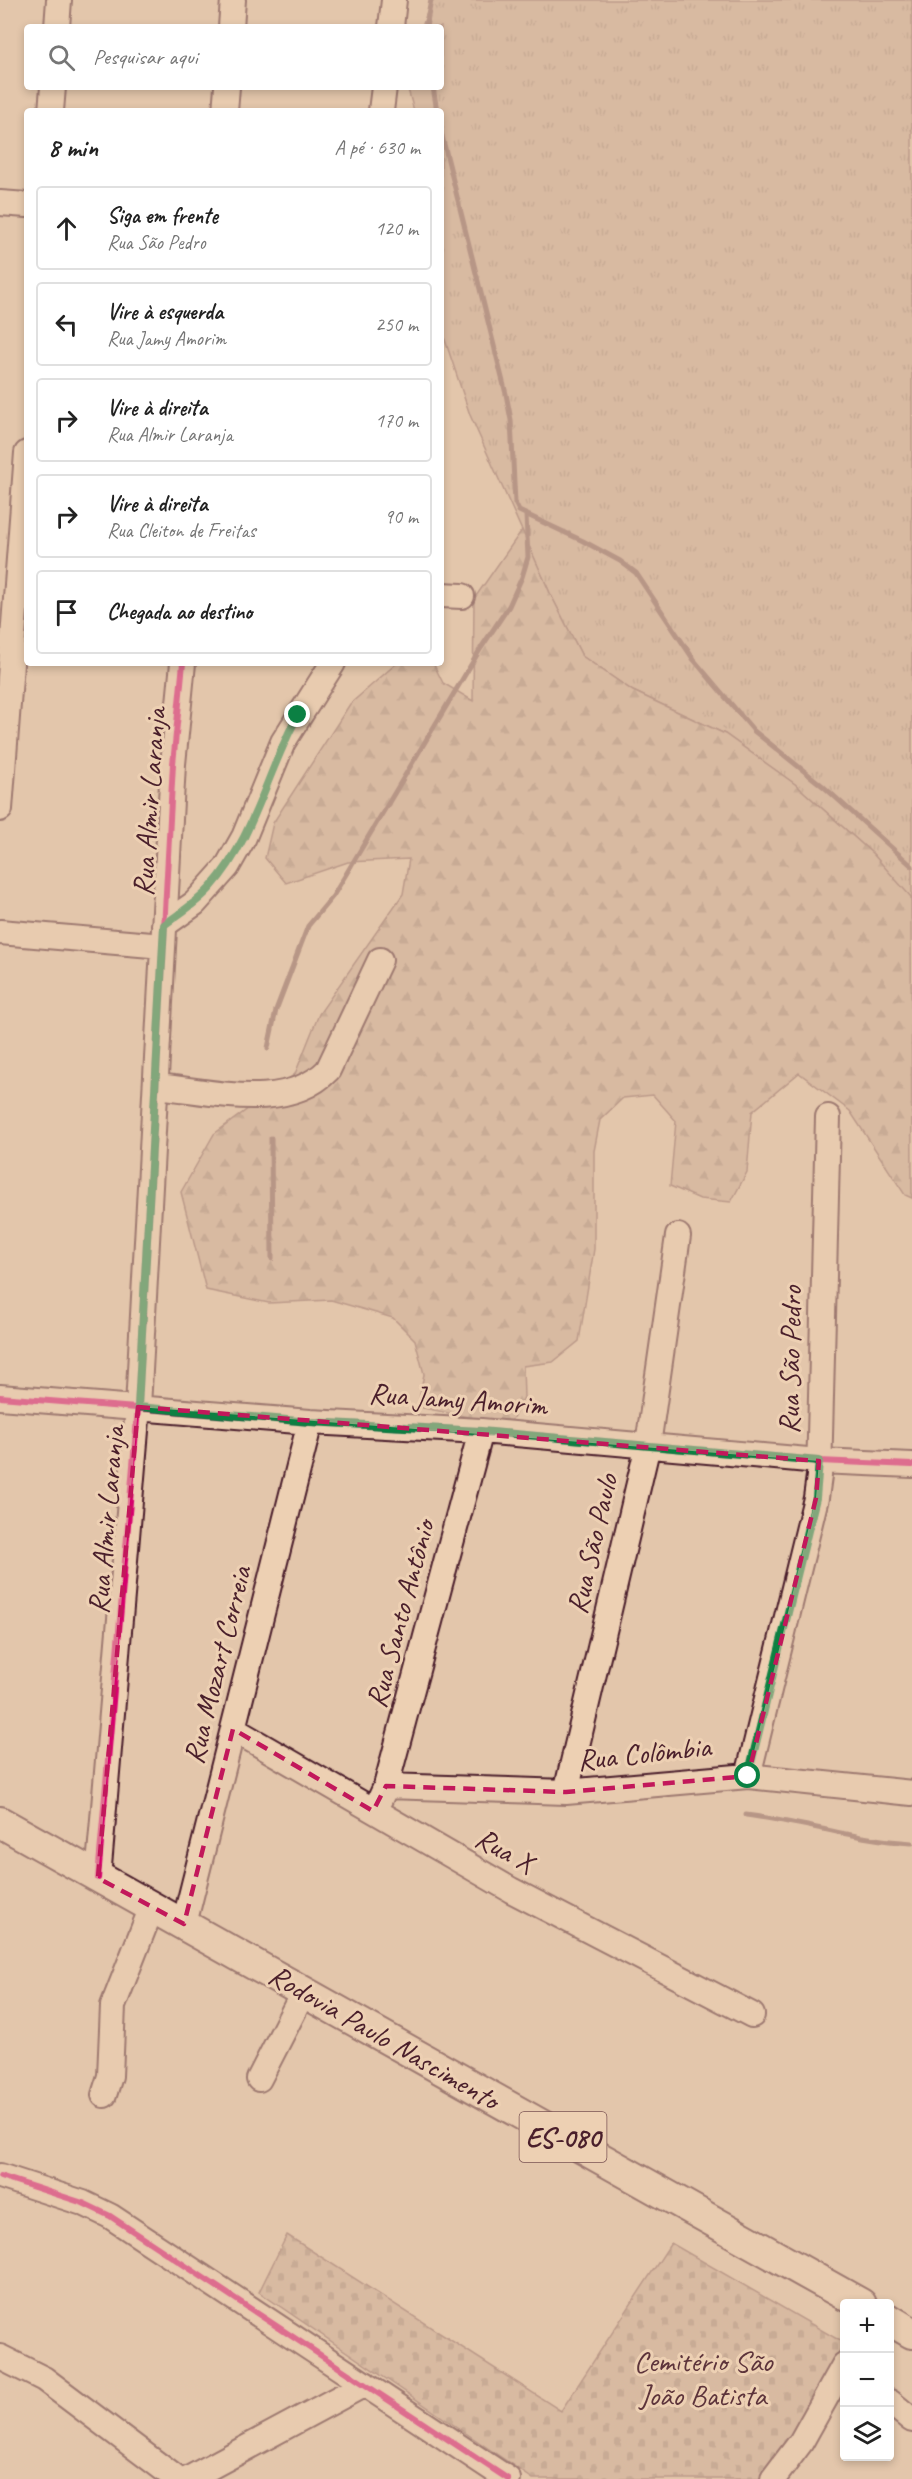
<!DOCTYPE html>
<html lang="pt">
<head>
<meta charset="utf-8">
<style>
	body { margin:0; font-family:Caveat,sans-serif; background:#f2f2f2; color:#222 }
	.controls { position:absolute; right:18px; bottom:18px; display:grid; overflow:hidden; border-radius:6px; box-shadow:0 3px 9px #0003 }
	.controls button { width:54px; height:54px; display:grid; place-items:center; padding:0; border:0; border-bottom:2px solid #e0e0e0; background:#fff; color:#222; font:30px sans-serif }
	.stop { position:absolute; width:18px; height:18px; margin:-14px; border:4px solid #0b8043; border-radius:50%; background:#fff }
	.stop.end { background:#0b8043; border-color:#fff; box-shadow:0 2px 6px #0008 }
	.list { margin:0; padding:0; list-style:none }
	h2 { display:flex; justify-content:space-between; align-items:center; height:78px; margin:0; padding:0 24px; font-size:26px }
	h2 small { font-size:20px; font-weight:400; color:#767676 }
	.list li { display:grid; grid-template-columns:39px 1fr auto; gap:18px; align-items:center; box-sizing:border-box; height:84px; margin:0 12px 12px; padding:0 12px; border:2px solid #e0e0e0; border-radius:6px }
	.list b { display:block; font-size:22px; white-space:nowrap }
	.list p { margin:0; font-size:20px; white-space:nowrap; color:#767676 }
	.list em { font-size:20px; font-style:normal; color:#767676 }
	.icon { flex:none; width:33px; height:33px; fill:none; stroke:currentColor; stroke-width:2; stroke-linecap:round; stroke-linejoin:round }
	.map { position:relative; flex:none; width:912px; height:2479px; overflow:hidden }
	.search { position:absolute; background:#fff; box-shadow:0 3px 9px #0003; left:24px; top:24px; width:420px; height:66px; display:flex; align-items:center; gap:15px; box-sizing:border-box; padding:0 21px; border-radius:6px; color:#767676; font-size:22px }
	.panel { position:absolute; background:#fff; box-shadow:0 3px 9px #0003; left:24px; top:108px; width:420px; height:558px; border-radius:6px }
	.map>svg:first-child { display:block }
	.grass { fill:url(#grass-tufts); stroke:#8a6460; stroke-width:1.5 }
	.forest { fill:url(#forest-firs); stroke:#8a6460; stroke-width:1.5 }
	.cemetery { fill:url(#cemetery-stones); stroke:#8a6460; stroke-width:1.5 }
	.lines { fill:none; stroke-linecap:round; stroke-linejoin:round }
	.stream { stroke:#825c5a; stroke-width:5 }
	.minor-casing { stroke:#4a1f2b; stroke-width:28 }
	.major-casing { stroke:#4a1f2b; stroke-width:34 }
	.minor { stroke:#edd0b3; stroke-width:24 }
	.major { stroke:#edd0b3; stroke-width:30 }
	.cycleway-casing { stroke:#edd0b3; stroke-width:10 }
	.cycleway { stroke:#d6006c; stroke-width:6 }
	.route { stroke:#0b8043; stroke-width:8 }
	.marked { fill:none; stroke:#c2185b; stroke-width:4.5; stroke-dasharray:12 8; stroke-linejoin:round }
	.labels { text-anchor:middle; stroke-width:6; stroke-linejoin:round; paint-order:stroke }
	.shield { fill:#edd0b3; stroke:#7b5454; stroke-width:1.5 }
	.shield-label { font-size:28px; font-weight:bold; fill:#4a1f2b }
	.street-label { font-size:30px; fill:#4a1f2b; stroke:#edd0b3 }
	.park-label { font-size:30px; fill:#5d343b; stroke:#edd0b3 }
</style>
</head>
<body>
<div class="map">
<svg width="912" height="2479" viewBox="0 0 912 2479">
	<defs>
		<pattern id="grass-tufts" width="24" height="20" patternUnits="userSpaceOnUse" patternTransform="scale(1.5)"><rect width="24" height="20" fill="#caaa95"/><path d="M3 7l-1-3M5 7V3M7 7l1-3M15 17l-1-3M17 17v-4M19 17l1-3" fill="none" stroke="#a68a7a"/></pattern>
		<pattern id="forest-firs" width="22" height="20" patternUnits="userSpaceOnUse" patternTransform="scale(1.5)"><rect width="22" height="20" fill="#caaa95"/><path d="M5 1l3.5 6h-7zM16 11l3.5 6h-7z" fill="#a68a7a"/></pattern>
		<pattern id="cemetery-stones" width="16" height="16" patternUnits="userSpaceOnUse" patternTransform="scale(1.5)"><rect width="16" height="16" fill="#caaa95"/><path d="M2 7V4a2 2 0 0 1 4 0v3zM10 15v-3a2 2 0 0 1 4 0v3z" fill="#a68a7a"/></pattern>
	</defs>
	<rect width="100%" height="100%" fill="#e3c6ab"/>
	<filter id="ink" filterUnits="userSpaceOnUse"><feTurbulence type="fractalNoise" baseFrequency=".0167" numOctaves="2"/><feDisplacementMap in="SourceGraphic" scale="12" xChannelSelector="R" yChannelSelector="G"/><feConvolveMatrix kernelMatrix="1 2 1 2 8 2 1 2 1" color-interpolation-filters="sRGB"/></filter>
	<g filter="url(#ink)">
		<path class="grass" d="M431,0h481v900l-39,-46 -78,-70 -70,-50 -92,-43 -51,-35 -32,-63 -80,-178 -29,-87v-217h-27l-6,-22 1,-2h32v-60h-19z"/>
		<path class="forest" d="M522,530l28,63 32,63 51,35 92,43 70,50 78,70 38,43 1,301 -7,-3 -55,-84 -51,-38 -47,39 -5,60 -16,30 -31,-3 -30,-13 6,-65 -23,-26 -30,3 -23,22 -6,31v98l-15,92 -26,21 -30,4 1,31 -15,28 -91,-18 6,-33 -9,-34 -22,-22 -62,-18 -62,3 -63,-13 -25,-98 33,-58 81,-60 24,-60 84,-120 6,-35 -61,3 -62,21 -21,-25 8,-35 77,-119 47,-41h36l10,20 30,18 1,-102z"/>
		<path class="cemetery" d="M287,2235l274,176 110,-168 173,100 -53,93 -30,43h-228l-274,-187z"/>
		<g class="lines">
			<path class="stream" d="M426,27l5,-27
				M433,87l4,24
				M441,132l65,262 5,26 4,83 4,8 64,30 37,20 16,12 58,87 60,71 70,56 88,79
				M268,1048l8,-38 32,-84 25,-30 148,-248 28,-42 13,-29 6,-20 -2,-42
				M271,1138l1,121
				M746,1815c56,7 110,25 166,28"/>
			<g class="minor-casing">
				<path id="minor" d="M57,27l2,-27
					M231,27l2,-27
					M391,27l3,-27
					M51,111l2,-24
					M225,111l2,-24
					M381,111l3,-24
					M0,203l27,2
					M441,595l21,1
					M0,809l27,-356
					M164,925l31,-22 32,-36 17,-30 39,-95 50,-79
					M0,932l163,14
					M156,1086c55,5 130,27 172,-16l52,-110
					M0,1397l310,25 171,9 338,30 93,4
					M233,1729l278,161 241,125
					M748,1776l68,-278 3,-22 9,-359
					M386,1786l180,6 182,-16 164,17
					M566,1792l82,-347 30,-209
					M380,1799l6,-13 95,-355
					M98,1878l40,-471 35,-643 10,-101
					M184,1924l126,-502
					M259,2079l45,-88
					M104,2095l6,-19 3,-70 39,-99
					M0,2176l83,27 27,13 398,263
					M0,2357l44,22 133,100
					M890,2402l22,18
					M188,2479l177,-95
					M773,2479l28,-37 43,-77"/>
			</g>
			<g class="major-casing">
				<path id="major" d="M0,1822l861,482
					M890,2320l22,13"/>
			</g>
			<use href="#minor" class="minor"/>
			<use href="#major" class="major"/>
			<g class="cycleway-casing">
				<path id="cycleway" d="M0,1397l310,25 171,9 338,30 93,4
					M98,1878l40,-471 35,-643 10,-101
					M0,2176l83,27 27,13 398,263"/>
			</g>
			<use href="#cycleway" class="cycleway"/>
		</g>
	</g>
	<g class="lines" filter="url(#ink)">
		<path class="route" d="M298,715c-31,56 -44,124 -87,172 -14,16 -31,26 -47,38l-26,482 172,15 171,9 338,30 -3,37 -68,278"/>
	</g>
	<path d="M0 0H912V2479H0ZM138,1407l681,54 -3,37 -68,278 -182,16 -180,-6 -13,25 -140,-82 -49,195 -86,-46z" fill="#e3c6ab" fill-opacity=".55" fill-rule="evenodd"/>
	<path class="marked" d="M138,1407l681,54 -3,37 -68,278 -182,16 -180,-6 -13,25 -140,-82 -49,195 -86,-46z"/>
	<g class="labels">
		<rect class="shield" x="519.5" y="2112" width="87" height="50" rx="4.5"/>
		<g class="shield-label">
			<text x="563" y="2147">ES-080</text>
		</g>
		<g class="street-label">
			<text transform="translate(149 802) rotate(-86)" y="10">Rua Almir Laranja</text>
			<text transform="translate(790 1360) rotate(-89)" y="10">Rua São Pedro</text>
			<text transform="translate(458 1399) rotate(4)" y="10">Rua Jamy Amorim</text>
			<text transform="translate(106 1520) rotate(-85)" y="10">Rua Almir Laranja</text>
			<text transform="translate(592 1544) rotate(-77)" y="10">Rua São Paulo</text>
			<text transform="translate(400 1614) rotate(-75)" y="10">Rua Santo Antônio</text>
			<text transform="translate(217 1665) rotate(-76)" y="10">Rua Mozart Correia</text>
			<text transform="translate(644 1753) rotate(-6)" y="10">Rua Colômbia</text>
			<text transform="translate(505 1850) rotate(29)" y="10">Rua X</text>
			<text transform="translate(384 2037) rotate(30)" y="10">Rodovia Paulo Nascimento</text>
		</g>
		<g class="park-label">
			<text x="703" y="2371">Cemitério São<tspan x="703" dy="34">João Batista</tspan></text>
		</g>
	</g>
</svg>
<div class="controls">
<button>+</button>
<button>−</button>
<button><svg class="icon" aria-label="layers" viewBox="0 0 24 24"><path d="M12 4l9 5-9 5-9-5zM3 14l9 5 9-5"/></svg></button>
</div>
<div class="stop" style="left:748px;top:1776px"></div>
<div class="stop end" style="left:298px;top:715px"></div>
<div class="search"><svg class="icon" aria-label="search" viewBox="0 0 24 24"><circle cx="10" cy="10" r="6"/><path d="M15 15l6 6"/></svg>Pesquisar aqui</div>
<section class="panel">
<h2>8 min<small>A pé · 630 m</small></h2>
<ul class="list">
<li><svg class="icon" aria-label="ahead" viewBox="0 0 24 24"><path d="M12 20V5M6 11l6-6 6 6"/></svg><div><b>Siga em frente</b><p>Rua São Pedro</p></div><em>120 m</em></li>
<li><svg class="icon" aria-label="left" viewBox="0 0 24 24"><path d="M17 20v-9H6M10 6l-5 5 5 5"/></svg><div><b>Vire à esquerda</b><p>Rua Jamy Amorim</p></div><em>250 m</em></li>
<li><svg class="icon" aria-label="right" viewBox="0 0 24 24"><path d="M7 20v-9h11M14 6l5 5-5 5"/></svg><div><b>Vire à direita</b><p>Rua Almir Laranja</p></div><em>170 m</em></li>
<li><svg class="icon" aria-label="right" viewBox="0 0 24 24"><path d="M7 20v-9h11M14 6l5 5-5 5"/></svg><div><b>Vire à direita</b><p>Rua Cleiton de Freitas</p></div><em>90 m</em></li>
<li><svg class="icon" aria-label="arrive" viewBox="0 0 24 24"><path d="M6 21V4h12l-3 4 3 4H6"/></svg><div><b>Chegada ao destino</b></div></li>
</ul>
</section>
</div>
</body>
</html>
